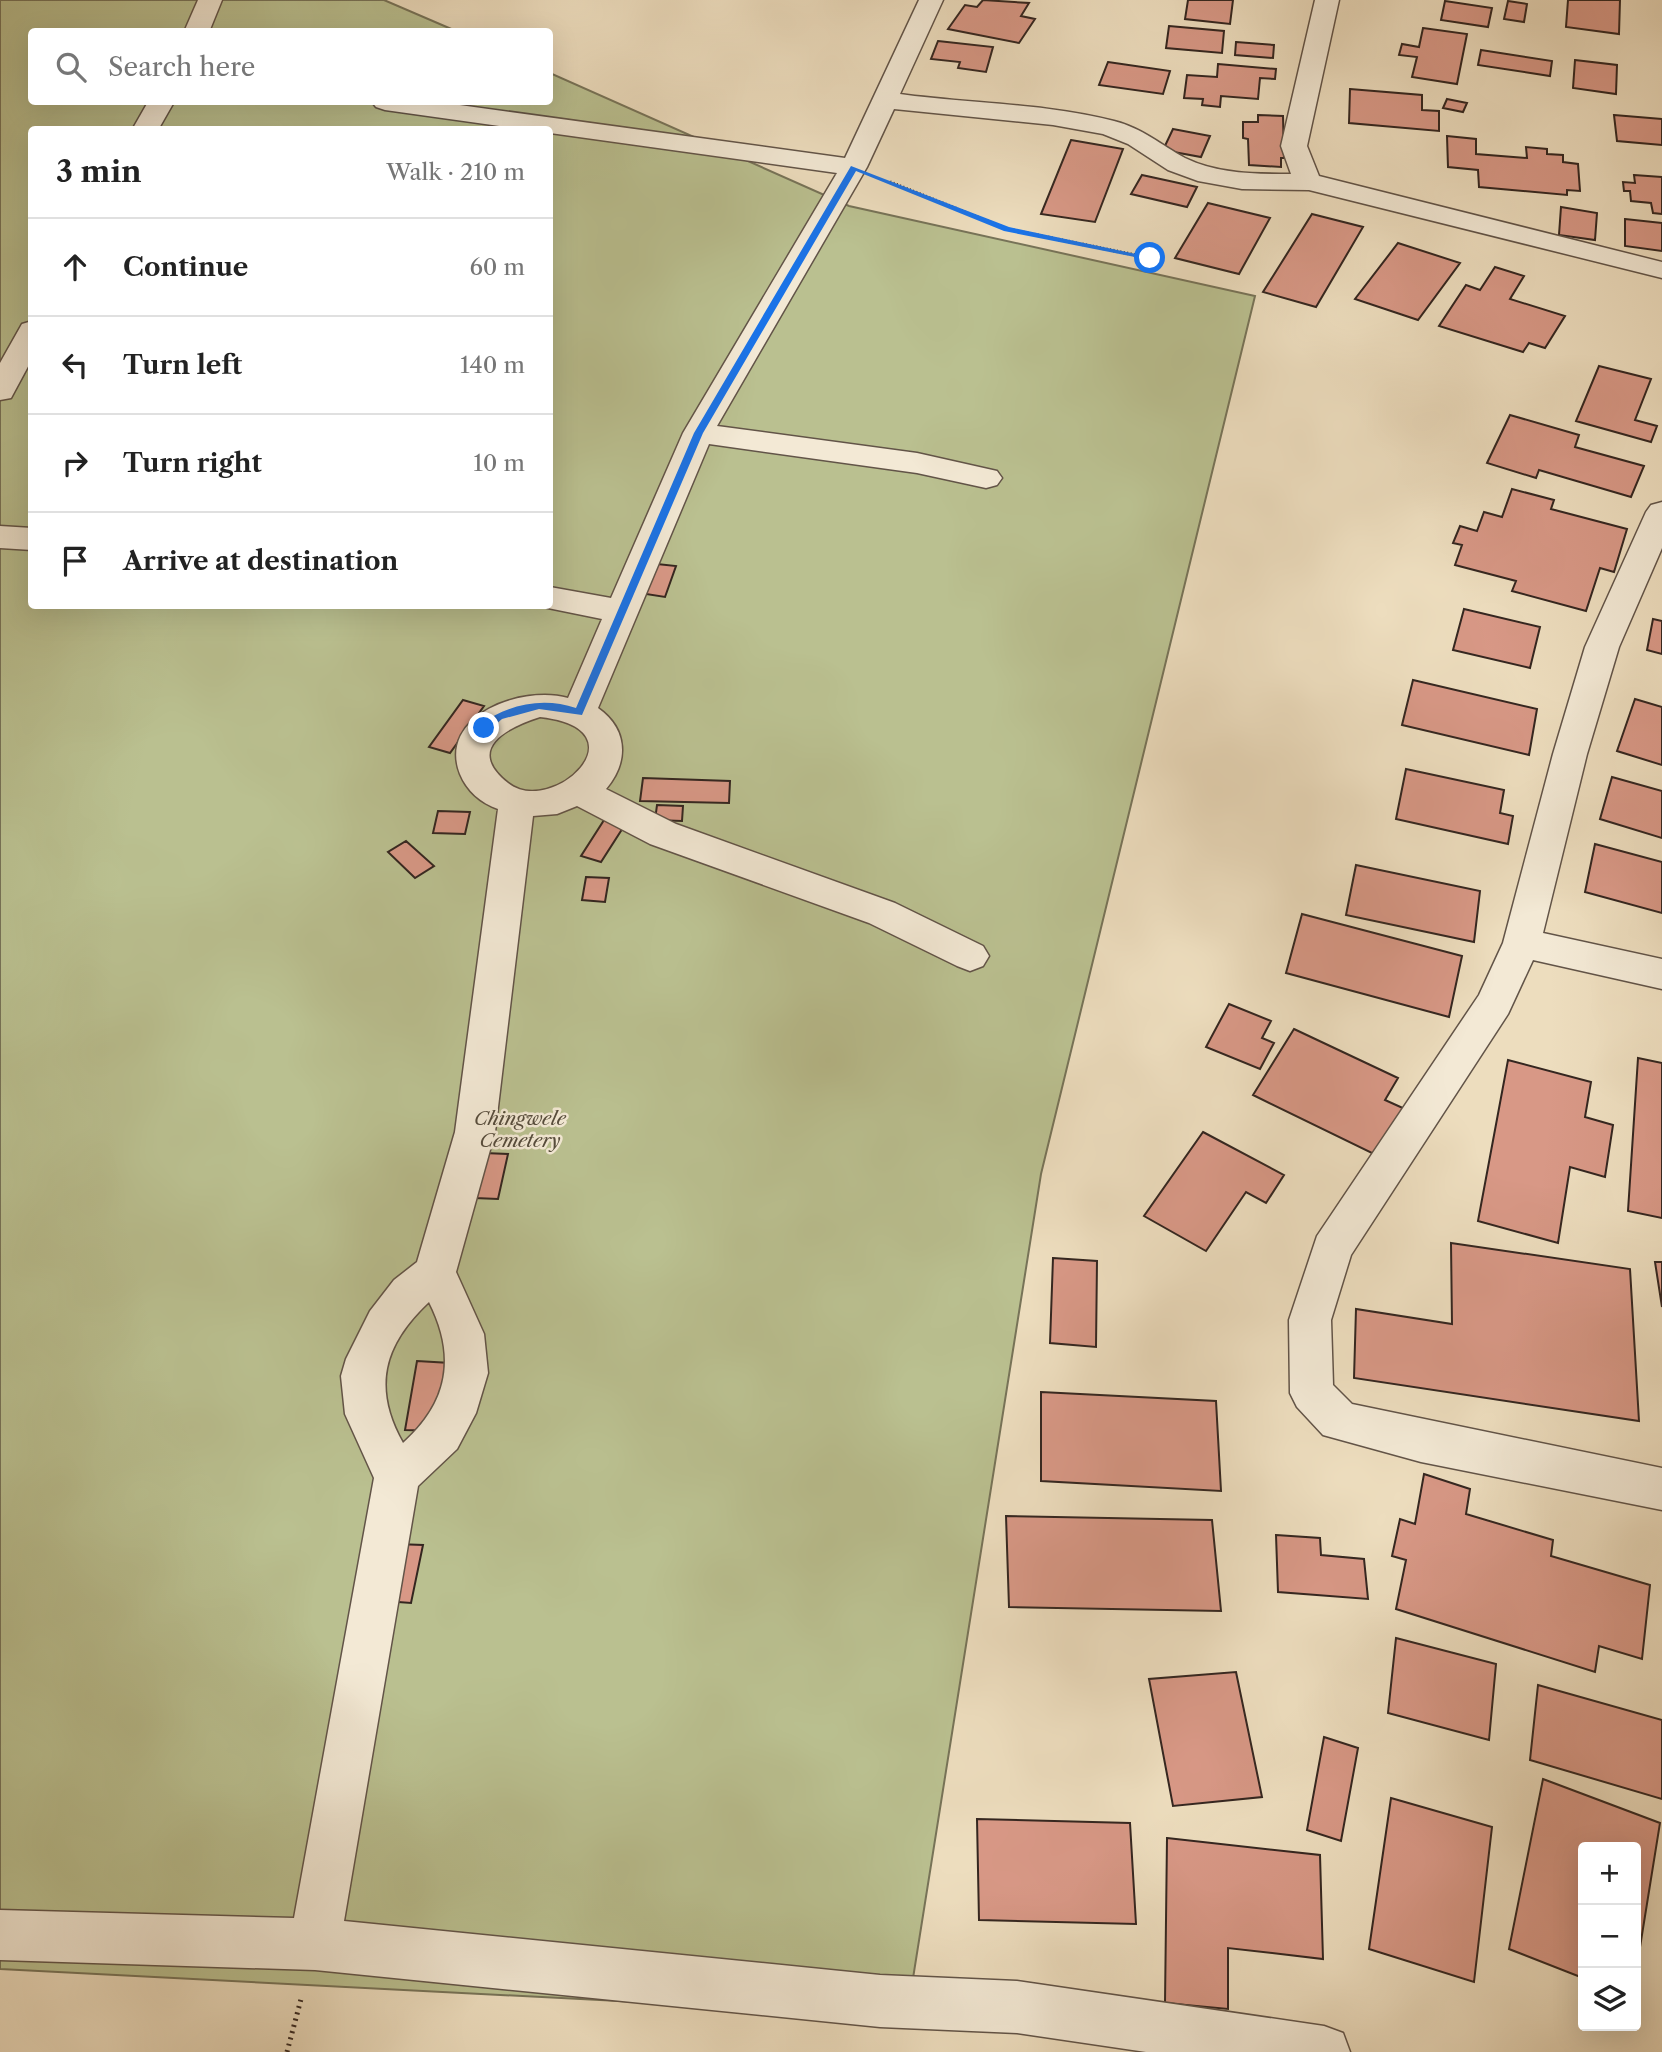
<!DOCTYPE html>
<html lang="en">
<head>
<meta charset="utf-8">
<style>
	body { margin:0; font-family:"Libre Caslon Text",serif; background:#f6f6f6; color:#222 }
	.controls { position:absolute; right:21px; bottom:21px; display:grid; overflow:hidden; border-radius:7px; box-shadow:0 7px 28px #0002 }
	.controls button { width:63px; height:63px; display:grid; place-items:center; padding:0; border:0; border-bottom:2px solid #e0e0e0; background:#fff; color:#222; font:35px sans-serif }
	.stop { position:absolute; width:21px; height:21px; margin:-16px; border:5px solid #1a73e8; border-radius:50%; background:#fff }
	.stop.end { background:#1a73e8; border-color:#fff; box-shadow:0 2px 7px #0008 }
	.list { margin:0; padding:0; list-style:none }
	h2 { display:flex; justify-content:space-between; align-items:center; height:91px; margin:0; padding:0 28px; font-size:30px }
	h2 small { font-size:23px; font-weight:400; color:#767676 }
	.list li { display:grid; grid-template-columns:46px 1fr auto; gap:21px; align-items:center; box-sizing:border-box; height:98px; padding:0 28px; border-top:2px solid #e0e0e0 }
	.list b { display:block; font-size:26px; white-space:nowrap }
	.list em { font-size:23px; font-style:normal; color:#767676 }
	.icon { flex:none; width:38px; height:38px; fill:none; stroke:currentColor; stroke-width:2; stroke-linecap:round; stroke-linejoin:round }
	.map { position:relative; flex:none; width:1662px; height:2052px; overflow:hidden }
	.search { position:absolute; background:#fff; box-shadow:0 7px 28px #0002; left:28px; top:28px; width:525px; height:77px; display:flex; align-items:center; gap:18px; box-sizing:border-box; padding:0 24px; border-radius:7px; color:#767676; font-size:26px }
	.panel { position:absolute; background:#fff; box-shadow:0 7px 28px #0002; left:28px; top:126px; width:525px; height:483px; border-radius:7px }
	.map>svg:first-child { display:block }
	.green { fill:#bac090; stroke:#777358; stroke-width:2; fill-rule:evenodd }
	.building { fill:#d89886; stroke:#342620; stroke-width:2 }
	.lines { fill:none; stroke-linecap:round; stroke-linejoin:round }
	.minor-casing { stroke:#625448; stroke-width:3 }
	.path-far1 { stroke:#342620; stroke-width:3.5; stroke-dasharray:1 2.5; stroke-linecap:butt }
	.path { stroke:#342620; stroke-width:5; stroke-dasharray:2 4.5; stroke-linecap:butt }
	.minor { fill:#f3e9d5; fill-rule:evenodd }
	.route { fill:#1a73e8 }
	.labels { text-anchor:middle; stroke-width:5; stroke-linejoin:round; paint-order:stroke }
	.park-label { font-size:19px; font-style:italic; fill:#564c3c; stroke:#f3e9d5 }
</style>
</head>
<body>
<div class="map">
<svg width="1662" height="2052" viewBox="0 0 1662 2052">
	<rect width="100%" height="100%" fill="#edddbe"/>
	<filter id="stains"><feTurbulence type="fractalNoise" baseFrequency=".00286" numOctaves="4"/><feColorMatrix values="0 0 0 0 .2 0 0 0 0 .09 0 0 0 0 .02 0 0 0 .5 -.17"/></filter>
	<radialGradient id="worn" r=".72"><stop offset=".6" stop-color="#630" stop-opacity="0"/><stop offset="1" stop-color="#630" stop-opacity=".3"/></radialGradient>
	<path class="green" d="M0,0h384l72,31 -424,1v70h518v-29l299,133 406,90 -214,878 -134,842 -907,-47zM32,130h518v476h-518z"/>
	<path class="building" d="M983,0l46,3 -8,13 14,3 -16,24 -71,-14 17,-24 12,2z
		M1188,0h45l-3,24 -45,-5z
		M1568,0h52l-1,34 -53,-7z
		M1445,1l47,7 -4,19 -47,-7z
		M1508,1l19,3 -3,18 -20,-3z
		M1169,26l55,5 -2,22 -56,-5z
		M1423,28l44,6 -10,50 -45,-7 5,-20 -18,-2 3,-11 17,3z
		M938,41l55,6 -7,25 -28,-4 2,-6 -29,-3z
		M1236,42l38,3 -1,13 -38,-3z
		M1481,50l71,11 -2,15 -72,-11z
		M1575,60l42,5 -1,29 -43,-6z
		M1108,62l62,9 -7,23 -64,-9z
		M1218,64l58,5 -1,10 -15,-1 -2,21 -37,-3 -1,11 -18,-2 1,-6 -19,-1 3,-23 30,2z
		M1350,89l72,6v15l17,1v20l-90,-8z
		M1447,99l20,4 -4,9 -20,-4z
		M1258,115l25,1 1,42h-3v9l-32,-2 -1,-26 -5,-1v-16h15z
		M1614,115l48,4v26l-45,-4z
		M1173,129l37,7 -9,21 -38,-7z
		M1447,136l29,3v15l51,4 -1,-11 21,2v5l16,1v7l15,2 2,27 -13,-1v5l-88,-8 -1,-17 -30,-3z
		M1071,140l52,9 -28,73 -54,-8z
		M1142,175l55,12 -10,20 -56,-13z
		M1634,175l28,2v37l-9,-1 -2,-10 -20,-2 -1,-10h-6l-1,-9 12,1z
		M1208,203l62,15 -31,56 -64,-16z
		M1561,207l36,6 -2,27 -36,-5z
		M1312,214l51,13 -47,80 -53,-15z
		M1625,219l37,4v28l-37,-5z
		M1398,243l62,20 -42,57 -63,-21z
		M1495,267l29,9 -14,23 55,17 -20,32 -16,-5 -6,9 -84,-26 27,-41 14,5z
		M1599,366l52,13 -16,41 22,6 -6,16 -75,-21z
		M1510,415l69,20 -4,12 69,19 -13,31 -92,-27 -3,8 -49,-15z
		M1512,489l42,11 -3,9 76,20 -13,43 -14,-4 -14,43 -74,-20 4,-10 -61,-16 7,-20 -9,-2 7,-17 17,5 7,-19 18,5z
		M657,564l19,2 -11,31 -19,-3z
		M1464,609l76,18 -10,41 -77,-18z
		M1653,619l9,2v33l-15,-4z
		M1413,680l124,29 -8,46 -127,-30z
		M1635,699l27,8v58l-45,-14z
		M463,700l21,6 -34,47 -21,-6z
		M1406,769l98,21 -4,23 13,3 -5,28 -112,-25z
		M1612,777l50,14v47l-62,-19z
		M643,778l87,3 -1,22 -89,-2z
		M657,805l26,1 -1,15 -27,-1z
		M438,811l32,1 -5,22 -32,-1z
		M606,817l20,6 -25,39 -20,-6z
		M406,841l28,25 -19,12 -27,-26z
		M1595,844l67,18v51l-77,-21z
		M1356,865l124,26 -6,51 -128,-27z
		M586,877l23,1 -4,24 -23,-2z
		M1302,914l160,42 -13,61 -163,-44z
		M1229,1004l42,17 -9,17 12,5 -14,26 -54,-22z
		M1294,1029l104,49 -13,22 20,9 -27,47 -125,-61z
		M1638,1058l24,5v155l-34,-7z
		M1508,1060l83,22 -6,35 28,8 -8,52 -35,-10 -12,76 -80,-22z
		M1203,1132l81,43 -18,28 -20,-11 -40,59 -62,-35z
		M484,1153l24,1 -10,45 -23,-1z
		M1451,1243l179,26 9,152 -285,-43 2,-69 96,15z
		M1053,1258l44,3 -1,86 -46,-4z
		M1655,1262h7v45z
		M417,1361l33,2 -12,68 -33,-1z
		M1041,1392l175,9 5,90 -180,-10z
		M1424,1474l46,15 -4,25 87,26 -2,16 99,29 -8,74 -43,-13 -4,26 -199,-63 10,-49 -14,-4 8,-37 15,5z
		M1006,1516l206,4 9,91 -212,-4z
		M1276,1535l44,3 1,17 43,4 4,40 -90,-7z
		M396,1544l27,1 -12,58 -26,-2z
		M1396,1638l100,26 -7,76 -101,-27z
		M1236,1672l26,125 -89,9 -24,-127z
		M1538,1685l124,35v79l-132,-39z
		M1324,1737l34,11 -17,93 -34,-11z
		M1543,1779l117,44 -24,149v-125h-53v131l-74,-29z
		M1391,1798l101,29 -18,155 -105,-33z
		M977,1819l153,4 6,101 -157,-4z
		M1167,1838l153,17 3,104 -95,-11v61l-63,-6z"/>
	<g class="lines">
		<g class="minor-casing">
			<path id="minor" d="M198,0h24l-13,32h-25z
				M919,0h24l-43,94c71,10 144,9 214,27 28,7 47,24 71,37 33,16 70,16 106,16l-10,-28 34,-146h24l-32,146 12,30 343,86v16l-353,-88 -67,-1 -44,-8 -30,-11 -40,-26 -25,-10 -50,-9 -159,-16 -27,58 -150,259 200,27 80,18 5,7 -5,7 -11,3 -69,-15 -208,-29 -111,264c30,21 31,54 8,81l70,35 219,79 88,43 6,10 -6,10 -13,5 -13,-5 -88,-43 -219,-79 -73,-38 -20,8 -24,2 -38,316 -39,140 28,62 4,39 -12,40 -19,36 -39,37 -74,435 536,54 137,6 307,45 19,7 7,19h-204l-129,-19 -137,-6 -565,-57 -315,-10v-50l294,8 80,-440 -29,-64 -4,-38 5,-17 24,-48 24,-31 23,-18 38,-130 43,-323c-17,-6 -31,-18 -38,-35 -23,-59 63,-89 108,-76l34,-79 -64,-13h12v-19l61,11 72,-165 154,-260 -287,-40v-3h-23l-142,-20 -9,-3 -4,-5h66l407,56zM540,717c107,12 12,101 -32,66 -43,-34 -2,-55 32,-66zM429,1302c28,55 19,101 -26,141 -31,-55 -20,-98 26,-141z
				M148,102h26l-16,28h-26z
				M32,321v38l-21,39 -11,2v-37l22,-39z
				M1662,502v46l-43,99 -32,107 -44,179 119,26v30l-129,-29 -25,54 -157,241 -20,65 2,65 19,19 310,64v42l-241,-48 -98,-27 -26,-28 -7,-14 -1,-73 28,-84 162,-241 24,-52 50,-189 32,-107 61,-135 5,-7z
				M0,526l32,2v22l-32,-2z"/>
		</g>
		<path class="path-far1" d="M890,182l117,47 143,29"/>
		<path class="path" d="M287,2052l14,-53"/>
		<use href="#minor" class="minor"/>
	</g>
	<path class="route" d="M851,166l158,61 146,31 -5,2 -146,-29 -148,-60 -153,262 -121,282 -43,-6 -37,10 -14,12h-8v-6c28,-21 63,-28 96,-17l118,-275z"/>
	<g class="labels">
		<g class="park-label">
			<text x="520" y="1125">Chingwele<tspan x="520" dy="22">Cemetery</tspan></text>
		</g>
	</g>
	<rect width="100%" height="100%" filter="url(#stains)"/>
	<rect width="100%" height="100%" fill="url(#worn)"/>
</svg>
<div class="controls">
<button>+</button>
<button>−</button>
<button><svg class="icon" aria-label="layers" viewBox="0 0 24 24"><path d="M12 4l9 5-9 5-9-5zM3 14l9 5 9-5"/></svg></button>
</div>
<div class="stop" style="left:1150px;top:258px"></div>
<div class="stop end" style="left:484px;top:728px"></div>
<div class="search"><svg class="icon" aria-label="search" viewBox="0 0 24 24"><circle cx="10" cy="10" r="6"/><path d="M15 15l6 6"/></svg>Search here</div>
<section class="panel">
<h2>3 min<small>Walk · 210 m</small></h2>
<ul class="list">
<li><svg class="icon" aria-label="ahead" viewBox="0 0 24 24"><path d="M12 20V5M6 11l6-6 6 6"/></svg><div><b>Continue</b></div><em>60 m</em></li>
<li><svg class="icon" aria-label="left" viewBox="0 0 24 24"><path d="M17 20v-9H6M10 6l-5 5 5 5"/></svg><div><b>Turn left</b></div><em>140 m</em></li>
<li><svg class="icon" aria-label="right" viewBox="0 0 24 24"><path d="M7 20v-9h11M14 6l5 5-5 5"/></svg><div><b>Turn right</b></div><em>10 m</em></li>
<li><svg class="icon" aria-label="arrive" viewBox="0 0 24 24"><path d="M6 21V4h12l-3 4 3 4H6"/></svg><div><b>Arrive at destination</b></div></li>
</ul>
</section>
</div>
</body>
</html>
